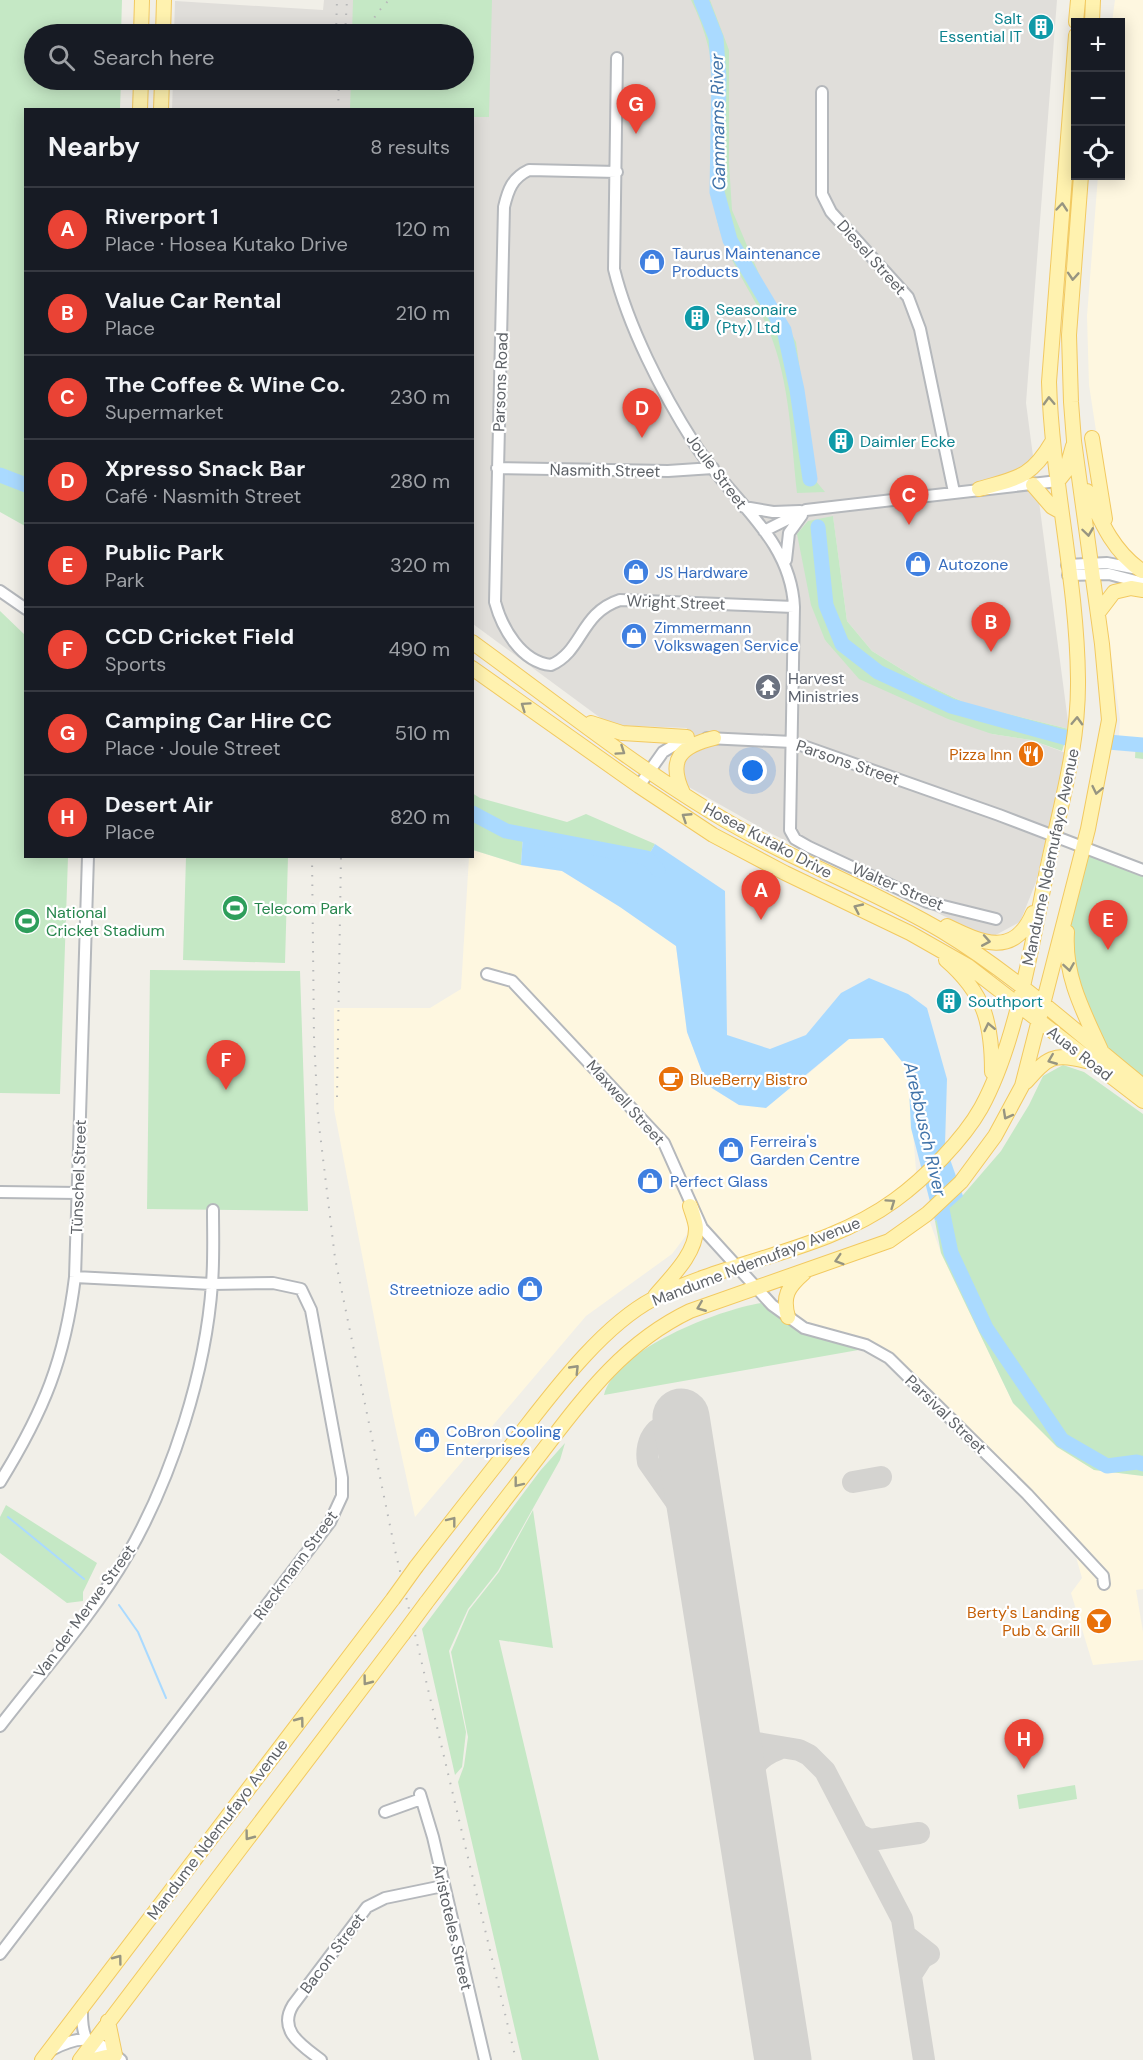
<!DOCTYPE html>
<html lang="en">
<head>
<meta charset="utf-8">
<style>
	body { margin:0; font-family:"DM Sans",sans-serif; background:#20242c; color:#f1f3f6 }
	.controls { position:absolute; right:18px; top:18px; display:grid; overflow:hidden; border-radius:0px; box-shadow:0 3px 15px #0003 }
	.controls button { width:54px; height:54px; display:grid; place-items:center; padding:0; border:0; border-bottom:2px solid #363941; background:#171b24; color:#f1f3f6; font:30px sans-serif }
	.you { position:absolute; left:753px; top:771px; width:21px; height:21px; margin:-15px; border:4px solid #fff; border-radius:50%; background:#1a73e8; box-shadow:0 0 0 9px #1a73e833 }
	.badge { display:grid; place-items:center; width:39px; height:39px; border-radius:50%; background:#ea4335; color:#fff; font-size:20px; font-weight:700 }
	.pin { position:absolute; translate:-50% -50px; filter:drop-shadow(0 2px 3px #0008) }
	.pin::after { content:''; position:absolute; top:32px; width:21px; height:18px; background:inherit; clip-path:polygon(0 0,100% 0,50% 100%) }
	.list { margin:0; padding:0; list-style:none }
	h2 { display:flex; justify-content:space-between; align-items:center; height:78px; margin:0; padding:0 24px; font-size:26px }
	h2 small { font-size:20px; font-weight:400; color:#9ea1a6 }
	.list li { display:grid; grid-template-columns:39px 1fr auto; gap:18px; align-items:center; box-sizing:border-box; height:84px; padding:0 24px; border-top:2px solid #363941 }
	.list b { display:block; font-size:22px; white-space:nowrap }
	.list p { margin:0; font-size:20px; white-space:nowrap; color:#9ea1a6 }
	.list em { font-size:20px; font-style:normal; color:#9ea1a6 }
	.icon { flex:none; width:33px; height:33px; fill:none; stroke:currentColor; stroke-width:2; stroke-linecap:round; stroke-linejoin:round }
	.map { position:relative; flex:none; width:1143px; height:2060px; overflow:hidden }
	.search { position:absolute; background:#171b24; box-shadow:0 3px 15px #0003; left:24px; top:24px; width:450px; height:66px; display:flex; align-items:center; gap:15px; box-sizing:border-box; padding:0 21px; border-radius:33px; color:#9ea1a6; font-size:22px }
	.panel { position:absolute; background:#171b24; box-shadow:0 3px 15px #0003; left:24px; top:108px; width:450px; height:750px; border-radius:0px }
	.map>svg:first-child { display:block }
	.commercial { fill:#fef7e0 }
	.industrial { fill:#e0deda }
	.green { fill:#c5e8c5 }
	.water { fill:#aadaff }
	.lines { fill:none; stroke-linecap:round; stroke-linejoin:round }
	.stream { stroke:#aadaff; stroke-width:2 }
	.river { stroke:#aadaff; stroke-width:15 }
	.taxiway { stroke:#d4d3d0; stroke-width:22 }
	.runway { stroke:#d4d3d0; stroke-width:57 }
	.minor-casing { stroke:#b5b8bc; stroke-width:14 }
	.major-casing { stroke:#f2c960; stroke-width:16 }
	.minor { stroke:#fff; stroke-width:10 }
	.major { stroke:#fff2af; stroke-width:14 }
	.rail { stroke:#b6b7b8; stroke-width:2; stroke-dasharray:1.5 8; stroke-linecap:butt }
	.major-bridge-casing { stroke:#f2c960; stroke-width:16; stroke-linecap:butt }
	.major-bridge { stroke:#fff2af; stroke-width:14 }
	.oneway { stroke:#979581 }
	.labels { text-anchor:middle; stroke-width:4.5; stroke-linejoin:round; paint-order:stroke }
	.culture-label { font-size:16px; fill:#0d838f; stroke:#fff; text-anchor:start }
	.shop-label { font-size:16px; fill:#366cbe; stroke:#fff; text-anchor:start }
	.street-label { font-size:16px; fill:#5f6368; stroke:#fff }
	.worship-label { font-size:16px; fill:#5b616d; stroke:#fff; text-anchor:start }
	.food-label { font-size:16px; fill:#c56008; stroke:#fff; text-anchor:end }
	.leisure-label { font-size:16px; fill:#27864d; stroke:#fff; text-anchor:start }
	.water-label { font-size:18px; font-style:italic; fill:#4174aa; stroke:#fff }
</style>
</head>
<body>
<div class="map">
<svg width="1143" height="2060" viewBox="0 0 1143 2060">
	<rect width="100%" height="100%" fill="#f1efe8"/>
	<path class="commercial" d="M1115,0h28v563l-12,-4 -19,-24 -23,-150 -2,-69 11,-140h22v-154h-8z
		M1133,594l10,1v144l-24,-2 1,-18 -16,-112 13,-12z
		M473,850l47,15 42,6 58,36 56,39 11,86 20,53 32,20 55,-19 55,-47 34,-1 25,31 9,114 -54,38 -125,44 -54,-68 7,32 -19,25 -86,62 -171,201 -22,-101 -59,-307v-101h96l31,-19 8,-132 3,-1z
		M927,1214l14,39 72,150 81,67 49,6v113l-7,1 7,42v28l-50,5 -22,-72 11,-15 -11,-39 -182,-181 -94,-35 -9,-31 5,-8 65,-29z"/>
	<path class="industrial" d="M324,0h733l-31,403 43,326 -102,-25 -45,-22 -50,-31 -25,-30 -14,-104 -8,123 167,94 39,6 35,13 -30,129 -16,40 -30,16 -218,-104 -92,-52 7,-54 -77,-3 -137,-101 -1,-514h-300l1,-30h291v-46h-290l1,-33 148,9z"/>
	<path class="green" d="M0,0h122l-1,34h-87v46h87l-1,29 -94,1 -1,416 -25,-14z
		M353,0h139l-3,117h-16l-1,-7 -122,-1 1,-29h113v-46h-112z
		M691,0h19l19,50v113l3,47 30,71 34,61 19,138 10,12 -28,1c-6,-54 -7,-111 -28,-162 -15,-38 -43,-71 -52,-111 -9,-40 -3,-78 -3,-119 1,-35 -7,-69 -23,-101z
		M833,516l14,105 25,30 50,31 45,22 102,25 -7,22 -31,-11 -39,-6 -44,-15 -89,-40 -34,-39 -14,-35 -14,-71 11,-13z
		M0,611l25,24 1,221 42,1 -8,237 -60,-1z
		M1136,738l7,1v20l-8,-1z
		M472,793l8,5 87,24 19,-8 69,30 -8,14 -124,-24 -2,31 -48,-15z
		M1083,848l60,22v216l-40,-32 -23,-63 -12,-82z
		M186,857h102l-3,106 -102,-3z
		M150,970l150,1 8,240 -161,-2z
		M1063,1065l21,7 59,42v362l-49,-6 -37,-23 -44,-44 -72,-150 -6,-32 28,-26 38,-44 28,-46 14,-29z
		M761,1303l35,27 68,19 -260,46c12,-46 114,-85 157,-92z
		M565,1443l-5,17 -62,111 -30,38 -19,42 17,81 -4,35 -7,8 -33,-146 118,-158z
		M6,1505l91,58 -14,29v9l-16,2 -67,-50v-36z
		M533,1510l20,138 -54,-8 100,420h-77l-64,-278 6,-16 4,-29 -17,-85 18,-42 30,-38z
		M1075,1785l2,14 -58,10 -2,-14z"/>
	<path class="water" d="M523,834l124,24 8,-14 70,47 2,144 43,14 36,-14 35,-42 28,-15 39,16 19,14 20,71 -2,66 18,51 -28,25 -24,-93 -3,-59 -25,-31 -34,1 -83,69 -27,-3 -32,-20 -20,-53 -11,-86 -56,-39 -58,-36 -41,-6z"/>
	<g class="lines">
		<path class="stream" d="M1137,1462l6,-1
			M8,1517l76,62
			M119,1605l19,27 28,66"/>
		<path class="river" d="M701,0l15,38 3,40 -2,114 13,48 54,90 13,60 13,89
			M0,475l26,10
			M818,527l8,78 16,39 36,28 73,34 116,32
			M1108,742l35,3
			M472,813l34,18 141,27 11,12
			M939,1195l12,58 35,75 76,112 45,26 30,-4 6,2"/>
		<path class="taxiway" d="M683,1428c-25,-11 -39,12 -35,34l52,74
			M853,1482l28,-5
			M729,1714l7,15 15,13 48,8 10,5 16,16 77,148 22,141
			M742,1793c6,-22 15,-36 37,-44
			M858,1834l12,6 49,-7
			M906,1936l23,18 -7,4 -11,17"/>
		<path class="runway" d="M681,1417l102,643"/>
		<g class="minor-casing">
			<path id="minor" d="M617,58l-3,211c14,57 48,124 80,174 35,56 97,94 100,164l-4,223 5,9 14,8 118,55 69,17
				M822,92v102l9,18 77,85 12,32 34,163
				M617,172l-88,-2c-17,8 -21,20 -25,37l-9,395c7,26 26,60 56,63 32,-14 29,-52 69,-65l174,7
				M497,468l171,3 45,-3
				M744,507l29,5 27,-1
				M764,531l42,-21 252,-29
				M786,560l3,-27 13,-18
				M1067,565l40,-2 31,6
				M1068,575l41,-1 34,9
				M0,591l26,18
				M707,738l85,4 207,73 144,55
				M639,786l24,-34 23,-14
				M487,974l25,7 152,162 38,85 70,77 32,23 62,17 23,13 138,136 76,82 1,8
				M0,1192l78,1
				M0,1482c44,-71 65,-123 75,-205l13,-421
				M0,1726c43,-56 93,-111 128,-172 44,-77 78,-182 84,-271 2,-24 1,-49 1,-73
				M420,1794l13,43 52,223
				M385,1812l36,-13
				M0,1954l330,-432 12,-26v-18l-31,-168 -10,-21 -28,-6 -61,1 -137,-7
				M82,2006c-1,31 3,36 27,54
				M51,2050c33,-17 42,-13 70,10
				M321,2060c-18,-14 -44,-29 -28,-55l74,-98 18,-9 58,-12"/>
		</g>
		<g class="major-casing">
			<path id="major" d="M1076,22l2,-22
				M1092,22l1,-22
				M141,34l1,-34
				M163,34l1,-34
				M140,110l1,-30
				M161,110l1,-30
				M1092,438l13,81
				M1058,481l8,-10 7,-25
				M1033,485l19,22 9,5
				M979,489c38,-11 52,-11 73,-47
				M1087,491c14,31 26,60 55,80
				M1098,613l16,-21 17,-4 12,2
				M472,642c80,58 157,120 241,171 73,45 155,74 229,118 73,44 135,102 201,155
				M472,668l167,118 74,49 72,38 125,60 58,33 175,135
				M591,723l31,10 65,4
				M683,793c-16,-34 -2,-47 31,-55
				M947,926c35,17 67,32 86,-13
				M1067,932c-3,44 16,79 34,118
				M946,960c38,33 46,62 46,112
				M1026,1082c21,-24 27,-30 60,-21
				M655,1296c15,-18 41,-42 41,-67 0,-7 -4,-16 -6,-23
				M788,1317c-6,-21 0,-30 16,-44
				M416,1567c34,-44 68,-87 102,-130 35,-45 84,-111 135,-138 78,-40 171,-47 242,-99 29,-21 68,-60 86,-92 34,-62 49,-154 63,-223 13,-69 35,-134 34,-206 -1,-99 -26,-198 -29,-297l27,-347
				M426,1603c35,-46 70,-92 106,-138 47,-61 87,-120 158,-154l199,-70 38,-27 34,-32 34,-46 27,-50 66,-257 21,-109 -7,-76 -28,-203 -3,-39 -2,-67 12,-159
				M108,2021l7,34
				M42,2060l351,-461
				M80,2060l323,-426
				M94,2060l12,-3"/>
		</g>
		<use href="#minor" class="minor"/>
		<use href="#major" class="major"/>
		<path class="rail" d="M336,34l1,-34
			M345,34l2,-34
			M365,34l12,-21 12,-13
			M338,110l1,-30
			M312,856l2,182 4,79 17,141 60,292 121,510
			M337,1097l4,-241"/>
		<g class="major-bridge-casing">
			<path id="major-bridge" d="M393,1599l23,-32
				M403,1634l23,-31"/>
		</g>
		<use href="#major-bridge" class="major-bridge"/>
	</g>
	<defs><path id="oneway-chevron" d="M-2-3.5L2.5 0L-2 3.5" fill="none" stroke-width="1.6" stroke-linecap="round" stroke-linejoin="round" transform="scale(1.5)"/></defs>
	<g class="oneway">
		<use href="#oneway-chevron" transform="translate(1062 207) rotate(-85)"/>
		<use href="#oneway-chevron" transform="translate(1073 276) rotate(94)"/>
		<use href="#oneway-chevron" transform="translate(1049 401) rotate(-92)"/>
		<use href="#oneway-chevron" transform="translate(1088 532) rotate(82)"/>
		<use href="#oneway-chevron" transform="translate(525 706) rotate(-145)"/>
		<use href="#oneway-chevron" transform="translate(1077 721) rotate(-88)"/>
		<use href="#oneway-chevron" transform="translate(621 751) rotate(34)"/>
		<use href="#oneway-chevron" transform="translate(1097 790) rotate(102)"/>
		<use href="#oneway-chevron" transform="translate(686 817) rotate(-147)"/>
		<use href="#oneway-chevron" transform="translate(858 908) rotate(-155)"/>
		<use href="#oneway-chevron" transform="translate(986 941) rotate(10)"/>
		<use href="#oneway-chevron" transform="translate(1069 967) rotate(81)"/>
		<use href="#oneway-chevron" transform="translate(989 1027) rotate(-102)"/>
		<use href="#oneway-chevron" transform="translate(1052 1060) rotate(158)"/>
		<use href="#oneway-chevron" transform="translate(1007 1115) rotate(119)"/>
		<use href="#oneway-chevron" transform="translate(891 1203) rotate(-35)"/>
		<use href="#oneway-chevron" transform="translate(839 1260) rotate(163)"/>
		<use href="#oneway-chevron" transform="translate(701 1307) rotate(158)"/>
		<use href="#oneway-chevron" transform="translate(575 1369) rotate(-46)"/>
		<use href="#oneway-chevron" transform="translate(518 1483) rotate(128)"/>
		<use href="#oneway-chevron" transform="translate(452 1521) rotate(-52)"/>
		<use href="#oneway-chevron" transform="translate(367 1681) rotate(127)"/>
		<use href="#oneway-chevron" transform="translate(300 1721) rotate(-53)"/>
		<use href="#oneway-chevron" transform="translate(249 1836) rotate(127)"/>
		<use href="#oneway-chevron" transform="translate(118 1959) rotate(-53)"/>
	</g>
	<defs>
		<g id="building-disc" transform="scale(1.35)"><circle r="9.5" fill="#0f9aa8" stroke="#fff"/><path d="M-4-6H4V6H1V3H-1V6H-4ZM-2.5-4.3h1.7v1.8h-1.7ZM.8-4.3h1.7v1.8H.8ZM-2.5-1h1.7V.8h-1.7ZM.8-1h1.7V.8H.8Z" fill="#fff"/></g>
		<g id="shop-disc" transform="scale(1.35)"><circle r="9.5" fill="#3f7fe0" stroke="#fff"/><path d="M-5-2.5h2.3a2.7 3.5 0 0 1 5.4 0H5L5.5 6h-11ZM-1.5-2.5h3a1.5 2.3 0 0 0-3 0Z" fill="#fff"/></g>
		<g id="temple-disc" transform="scale(1.35)"><circle r="9.5" fill="#6b7280" stroke="#fff"/><path d="M0-6L5-2H3V0L6.5 2.5H4V6H1.5V3h-3V6H-4V2.5H-6.5L-3 0V-2H-5Z" fill="#fff"/></g>
		<g id="restaurant-disc" transform="scale(1.35)"><circle r="9.5" fill="#e8710a" stroke="#fff"/><path d="M-5-6h1v4h1v-4h1v4h1v-4h1v5L-1.5 .5V6h-2V.5L-5-1ZM5-6V6H3V1.5H1.5Q1.5-4 5-6Z" fill="#fff"/></g>
		<g id="stadium-disc" transform="scale(1.35)"><circle r="9.5" fill="#2e9e5b" stroke="#fff"/><path d="M0-5a6.5 5 0 1 0 0 10a6.5 5 0 1 0 0-10ZM-3.5-1.8h7v3.6h-7Z" fill="#fff"/></g>
		<g id="cafe-disc" transform="scale(1.35)"><circle r="9.5" fill="#e8710a" stroke="#fff"/><path d="M-5.5-4.5H6V0H3Q3 3.5 0 3.5H-2.5Q-5.5 3.5-5.5 0ZM3-3.2v2h1.7v-2ZM-6 4.5H4V6H-6Z" fill="#fff"/></g>
		<g id="bar-disc" transform="scale(1.35)"><circle r="9.5" fill="#e8710a" stroke="#fff"/><path d="M-6-5H6L.8 .8V4.5H3.5V6h-7V4.5H-.8V.8Z" fill="#fff"/></g>
	</defs>
	<g fill-rule="evenodd">
		<use href="#building-disc" x="1041" y="27"/>
		<use href="#shop-disc" x="652" y="262"/>
		<use href="#building-disc" x="697" y="318"/>
		<use href="#building-disc" x="841" y="441"/>
		<use href="#shop-disc" x="918" y="564"/>
		<use href="#shop-disc" x="636" y="572"/>
		<use href="#shop-disc" x="634" y="636"/>
		<use href="#temple-disc" x="768" y="687"/>
		<use href="#restaurant-disc" x="1031" y="754"/>
		<use href="#stadium-disc" x="235" y="908"/>
		<use href="#stadium-disc" x="27" y="921"/>
		<use href="#building-disc" x="949" y="1001"/>
		<use href="#cafe-disc" x="671" y="1079"/>
		<use href="#shop-disc" x="731" y="1150"/>
		<use href="#shop-disc" x="650" y="1181"/>
		<use href="#shop-disc" x="530" y="1289"/>
		<use href="#shop-disc" x="427" y="1440"/>
		<use href="#bar-disc" x="1099" y="1621"/>
	</g>
	<g class="labels">
		<g class="culture-label">
			<text x="1022" y="24" text-anchor="end">Salt<tspan x="1022" dy="18">Essential IT</tspan></text>
			<text x="716" y="315">Seasonaire<tspan x="716" dy="18">(Pty) Ltd</tspan></text>
			<text x="860" y="447">Daimler Ecke</text>
			<text x="968" y="1007">Southport</text>
		</g>
		<g class="shop-label">
			<text x="672" y="259">Taurus Maintenance<tspan x="672" dy="18">Products</tspan></text>
			<text x="938" y="570">Autozone</text>
			<text x="656" y="578">JS Hardware</text>
			<text x="654" y="633">Zimmermann<tspan x="654" dy="18">Volkswagen Service</tspan></text>
			<text x="750" y="1147">Ferreira's<tspan x="750" dy="18">Garden Centre</tspan></text>
			<text x="670" y="1187">Perfect Glass</text>
			<text x="510" y="1295" text-anchor="end">Streetnioze adio</text>
			<text x="446" y="1437">CoBron Cooling<tspan x="446" dy="18">Enterprises</tspan></text>
		</g>
		<g class="street-label">
			<text transform="translate(872 257) rotate(48)" y="6">Diesel Street</text>
			<text transform="translate(500 382) rotate(-88)" y="6">Parsons Road</text>
			<text transform="translate(605 470) rotate(1)" y="6">Nasmith Street</text>
			<text transform="translate(717 471) rotate(53)" y="6">Joule Street</text>
			<text transform="translate(676 602) rotate(2)" y="6">Wright Street</text>
			<text transform="translate(848 762) rotate(19)" y="6">Parsons Street</text>
			<text transform="translate(768 840) rotate(28)" y="6">Hosea Kutako Drive</text>
			<text transform="translate(1050 857) rotate(-78)" y="6">Mandume Ndemufayo Avenue</text>
			<text transform="translate(898 886) rotate(23)" y="6">Walter Street</text>
			<text transform="translate(1080 1053) rotate(38)" y="6">Auas Road</text>
			<text transform="translate(626 1102) rotate(48)" y="6">Maxwell Street</text>
			<text transform="translate(78 1177) rotate(-88)" y="6">Tünschel Street</text>
			<text transform="translate(756 1261) rotate(-21)" y="6">Mandume Ndemufayo Avenue</text>
			<text transform="translate(946 1414) rotate(44)" y="6">Parsival Street</text>
			<text transform="translate(295 1565) rotate(-54)" y="6">Rieckmann Street</text>
			<text transform="translate(84 1611) rotate(-54)" y="6">Van der Merwe Street</text>
			<text transform="translate(217 1829) rotate(-53)" y="6">Mandume Ndemufayo Avenue</text>
			<text transform="translate(453 1927) rotate(77)" y="6">Aristoteles Street</text>
			<text transform="translate(332 1953) rotate(-53)" y="6">Bacon Street</text>
		</g>
		<g class="worship-label">
			<text x="788" y="684">Harvest<tspan x="788" dy="18">Ministries</tspan></text>
		</g>
		<g class="food-label">
			<text x="1012" y="760">Pizza Inn</text>
			<text x="690" y="1085" text-anchor="start">BlueBerry Bistro</text>
			<text x="1080" y="1618">Berty's Landing<tspan x="1080" dy="18">Pub &amp; Grill</tspan></text>
		</g>
		<g class="leisure-label">
			<text x="254" y="914">Telecom Park</text>
			<text x="46" y="918">National<tspan x="46" dy="18">Cricket Stadium</tspan></text>
		</g>
		<g class="water-label">
			<text transform="translate(718 122) rotate(-91)" y="6">Gammams River</text>
			<text transform="translate(925 1129) rotate(77)" y="6">Arebbusch River</text>
		</g>
	</g>
</svg>
<div class="controls">
<button>+</button>
<button>−</button>
<button><svg class="icon" aria-label="locate" viewBox="0 0 24 24"><circle cx="12" cy="12" r="6"/><path d="M12 2v4M12 18v4M2 12h4M18 12h4"/></svg></button>
</div>
<div class="you"></div>
<div class="pin badge" style="left:761px;top:920px">A</div>
<div class="pin badge" style="left:991px;top:652px">B</div>
<div class="pin badge" style="left:909px;top:525px">C</div>
<div class="pin badge" style="left:642px;top:438px">D</div>
<div class="pin badge" style="left:1108px;top:950px">E</div>
<div class="pin badge" style="left:226px;top:1090px">F</div>
<div class="pin badge" style="left:636px;top:134px">G</div>
<div class="pin badge" style="left:1024px;top:1769px">H</div>
<div class="search"><svg class="icon" aria-label="search" viewBox="0 0 24 24"><circle cx="10" cy="10" r="6"/><path d="M15 15l6 6"/></svg>Search here</div>
<section class="panel">
<h2>Nearby<small>8 results</small></h2>
<ul class="list">
<li><span class="badge">A</span><div><b>Riverport 1</b><p>Place · Hosea Kutako Drive</p></div><em>120 m</em></li>
<li><span class="badge">B</span><div><b>Value Car Rental</b><p>Place</p></div><em>210 m</em></li>
<li><span class="badge">C</span><div><b>The Coffee &amp; Wine Co.</b><p>Supermarket</p></div><em>230 m</em></li>
<li><span class="badge">D</span><div><b>Xpresso Snack Bar</b><p>Café · Nasmith Street</p></div><em>280 m</em></li>
<li><span class="badge">E</span><div><b>Public Park</b><p>Park</p></div><em>320 m</em></li>
<li><span class="badge">F</span><div><b>CCD Cricket Field</b><p>Sports</p></div><em>490 m</em></li>
<li><span class="badge">G</span><div><b>Camping Car Hire CC</b><p>Place · Joule Street</p></div><em>510 m</em></li>
<li><span class="badge">H</span><div><b>Desert Air</b><p>Place</p></div><em>820 m</em></li>
</ul>
</section>
</div>
</body>
</html>
